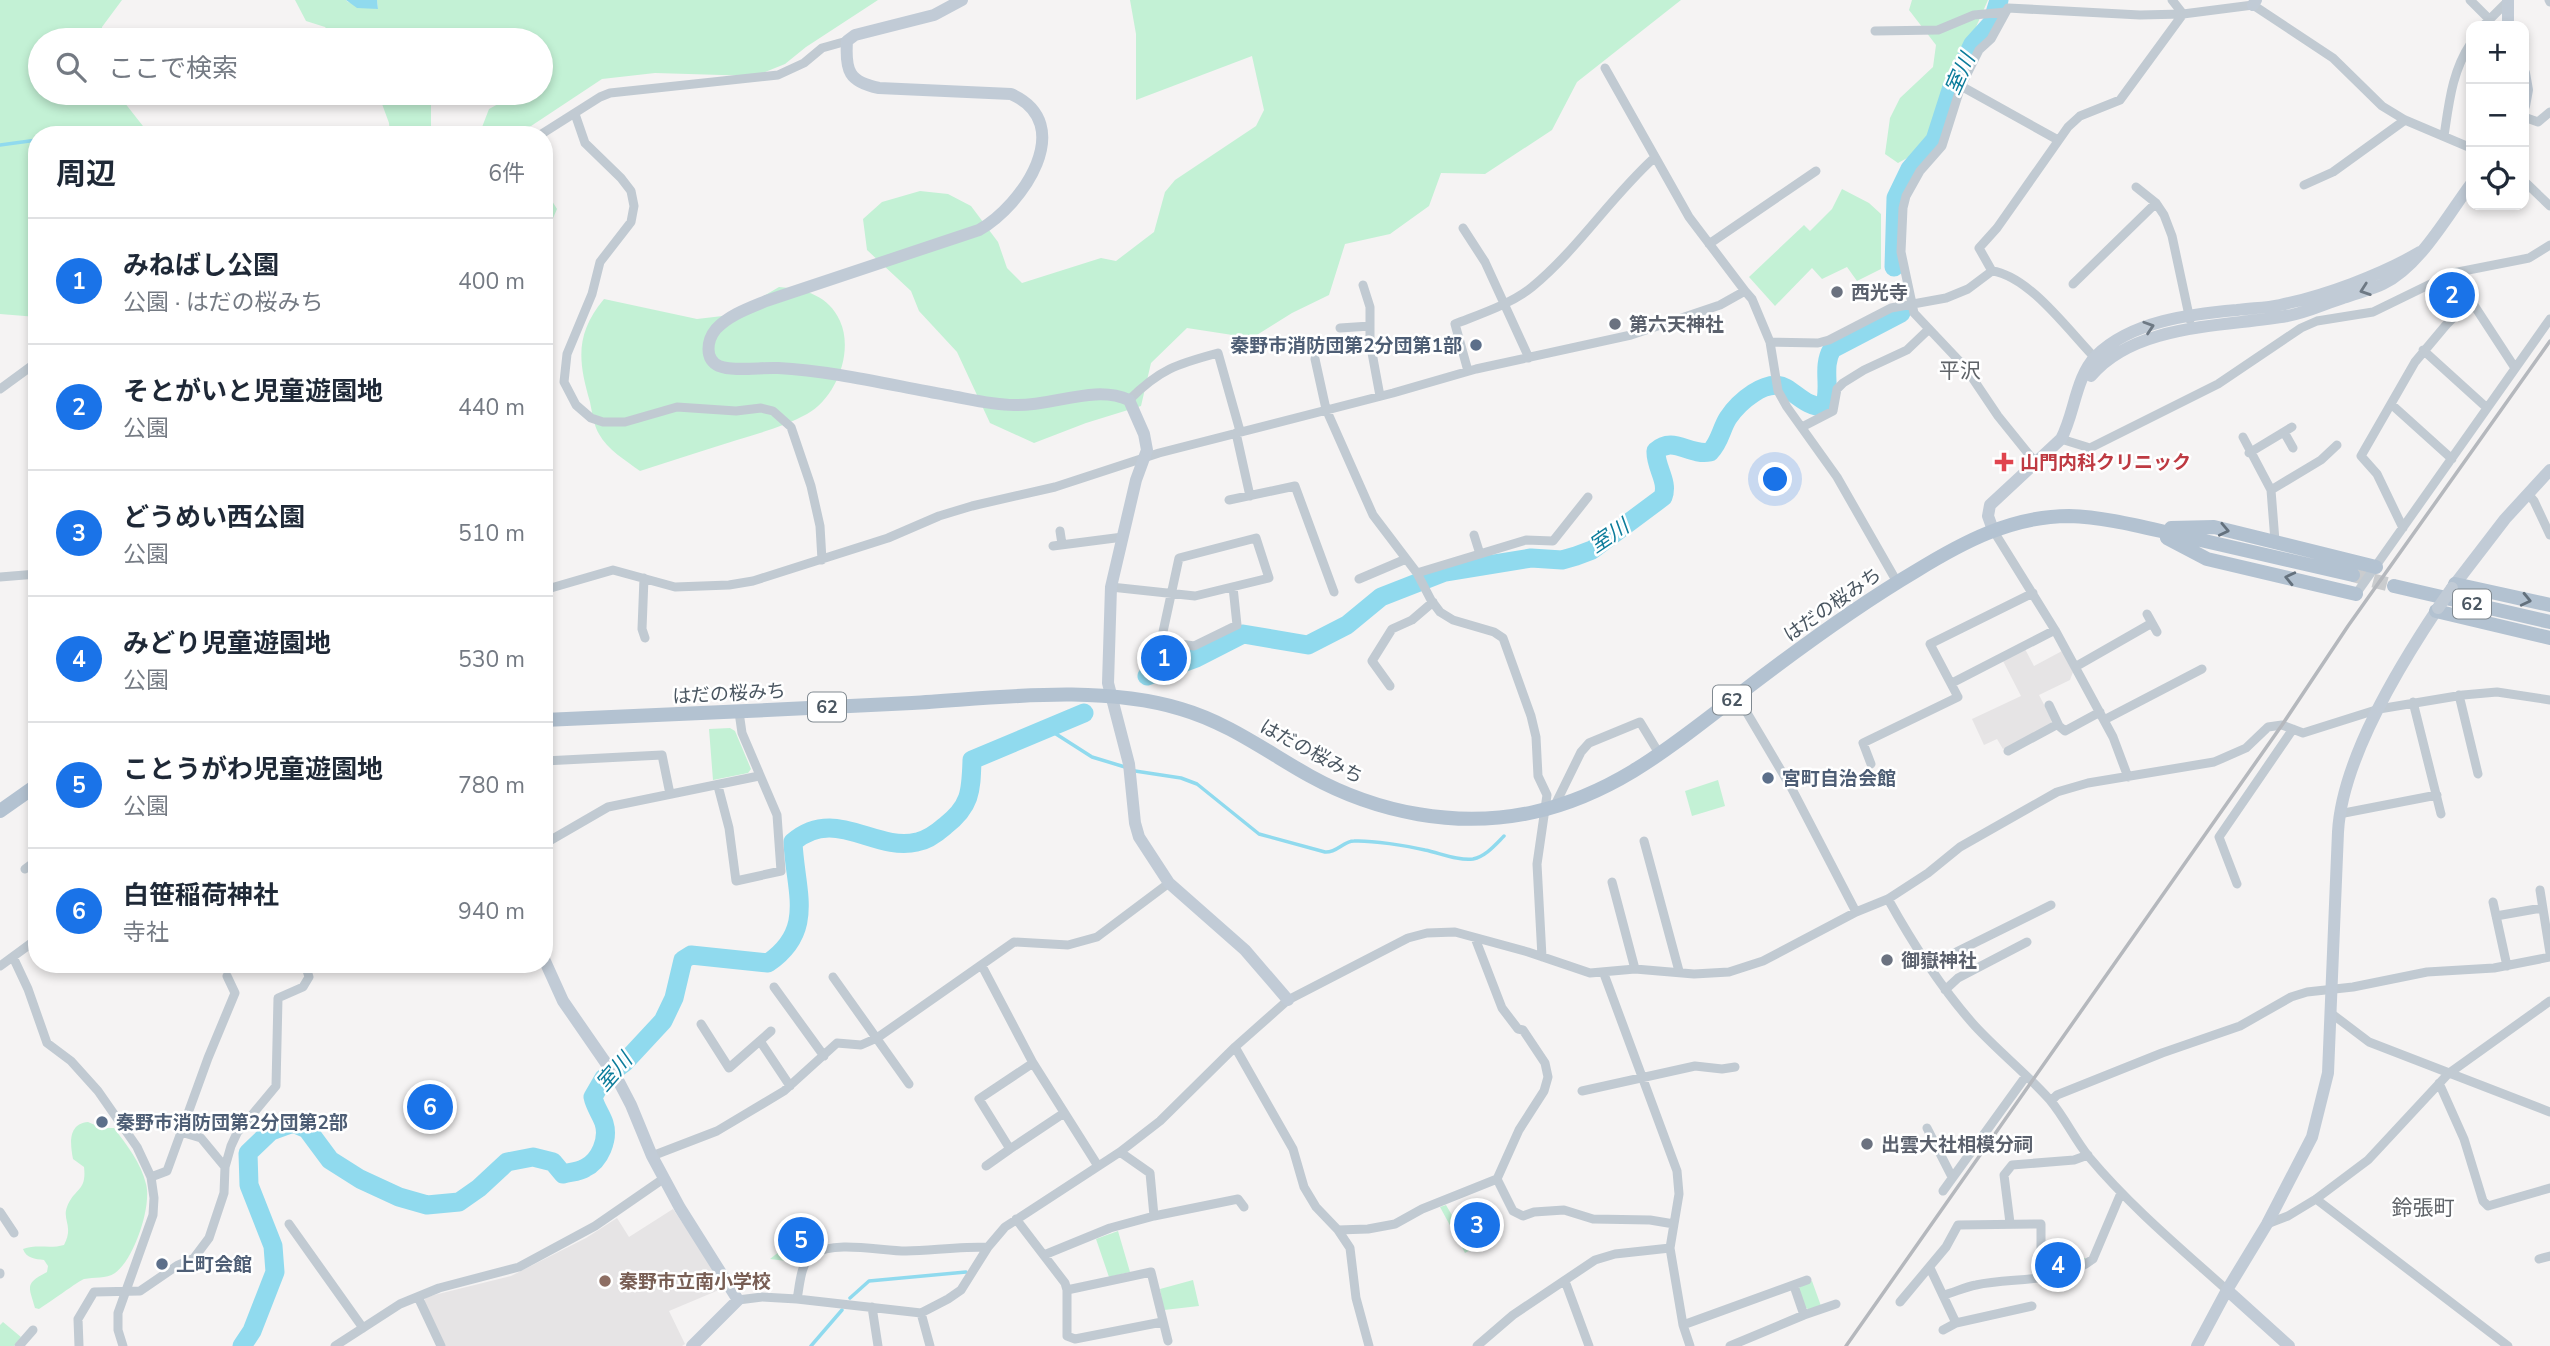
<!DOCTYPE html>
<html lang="ja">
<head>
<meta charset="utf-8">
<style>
	body { margin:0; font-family:"Nunito Sans","Noto Sans JP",sans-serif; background:#f2f2f3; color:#1f2937 }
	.controls { position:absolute; right:21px; top:21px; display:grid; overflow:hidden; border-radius:14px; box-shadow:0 4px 10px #0003 }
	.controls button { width:63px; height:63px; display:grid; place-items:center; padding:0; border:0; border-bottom:2px solid #e0e1e3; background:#fff; color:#1f2937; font:35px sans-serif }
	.you { position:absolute; left:1776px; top:480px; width:24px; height:24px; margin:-18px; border:5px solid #fff; border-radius:50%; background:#1a73e8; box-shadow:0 0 0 10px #1a73e833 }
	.badge { display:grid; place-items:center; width:46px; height:46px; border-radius:50%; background:#1a73e8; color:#fff; font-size:23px; font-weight:700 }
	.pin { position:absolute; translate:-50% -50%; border:4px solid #fff; box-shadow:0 2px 7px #0006 }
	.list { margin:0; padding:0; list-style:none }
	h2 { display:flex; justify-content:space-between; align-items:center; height:91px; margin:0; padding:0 28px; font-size:30px }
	h2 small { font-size:23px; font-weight:400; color:#747a83 }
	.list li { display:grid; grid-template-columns:46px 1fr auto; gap:21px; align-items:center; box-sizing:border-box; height:126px; padding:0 28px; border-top:2px solid #e0e1e3 }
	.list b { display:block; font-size:26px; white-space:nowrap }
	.list p { margin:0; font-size:23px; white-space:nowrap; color:#747a83 }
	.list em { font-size:23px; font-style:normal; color:#747a83 }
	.icon { flex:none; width:38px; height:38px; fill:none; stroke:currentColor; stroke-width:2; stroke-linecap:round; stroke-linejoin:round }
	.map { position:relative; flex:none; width:2550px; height:1346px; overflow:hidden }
	.search { position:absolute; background:#fff; box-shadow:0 4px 10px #0003; left:28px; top:28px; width:525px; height:77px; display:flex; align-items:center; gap:18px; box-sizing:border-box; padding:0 24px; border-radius:38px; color:#747a83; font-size:26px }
	.panel { position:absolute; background:#fff; box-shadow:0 4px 10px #0003; left:28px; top:126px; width:525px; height:847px; border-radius:28px }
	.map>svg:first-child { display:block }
	.education { fill:#e6e4e5 }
	.green { fill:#c3f1d5 }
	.water { fill:#90daee }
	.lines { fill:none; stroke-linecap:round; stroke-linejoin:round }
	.stream { stroke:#90daee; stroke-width:3.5 }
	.river { stroke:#90daee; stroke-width:19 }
	.primary-tunnel { stroke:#caccce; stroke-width:14; stroke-dasharray:14 7; stroke-linecap:butt }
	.street { stroke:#c1cad2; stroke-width:9 }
	.secondary { stroke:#c1cbd6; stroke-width:12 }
	.primary { stroke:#b3c2d1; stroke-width:14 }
	.rail { stroke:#b5b8bd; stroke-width:3.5 }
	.secondary-bridge { stroke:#c1cbd6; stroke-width:12 }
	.oneway { stroke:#6e7984 }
	.oneway2 { stroke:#64717d }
	.worship-dot { fill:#6b7280; stroke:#fff; stroke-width:2.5 }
	.service-dot { fill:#5c6f8a; stroke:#fff; stroke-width:2.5 }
	.health-dot { fill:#e0444e; stroke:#fff; stroke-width:2.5 }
	.education-dot { fill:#8d6e63; stroke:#fff; stroke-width:2.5 }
	.labels { text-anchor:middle; stroke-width:5; stroke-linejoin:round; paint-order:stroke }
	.shield { fill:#fff; stroke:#808990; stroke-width:2 }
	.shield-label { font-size:18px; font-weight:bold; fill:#4a5661 }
	.worship-label { font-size:19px; font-weight:bold; fill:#5b616d; stroke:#fff; text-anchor:start }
	.service-label { font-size:19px; font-weight:bold; fill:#4e5e75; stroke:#fff; text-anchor:start }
	.health-label { font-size:19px; font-weight:bold; fill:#be3a42; stroke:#fff; text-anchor:start }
	.street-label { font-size:19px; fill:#4a5661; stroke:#fff }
	.education-label { font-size:19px; font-weight:bold; fill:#785e54; stroke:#fff; text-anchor:start }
	.water-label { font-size:21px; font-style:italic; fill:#0c7c9b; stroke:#fff }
	.neighbourhood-label { font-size:21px; fill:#5f6368; stroke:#fff }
</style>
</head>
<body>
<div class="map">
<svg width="2550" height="1346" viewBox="0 0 2550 1346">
	<rect width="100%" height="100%" fill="#f5f3f3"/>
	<path class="education" d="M2025,649l9,17 28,-15 11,21 -3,8 -31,15 13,25 -1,5 -48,24 -6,-10 -13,6 -12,-26 49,-23 -18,-35z
		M673,1209l53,78 -57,24 16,33 -3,2h-238l-20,-45 2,-4 85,-21 75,-38 31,-20 12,19z"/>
	<path class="green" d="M0,0h122l-20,27 1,13h-63v53h77l33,42h-113v182l-37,-3z
		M295,0h51l2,2 30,7 -1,-9h501l-72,47 -21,17 -30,12 -100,-3 -53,6 -83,55 -40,1 10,-26 29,-16h23v-53h-27l-37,-7 -15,7h-127l-10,-13 -19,-6z
		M1130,0h551l-104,82 -25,48 -67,44 -44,-1 -12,33 -39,28 -45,10 -16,51 -37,18 -40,25 -65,-10 -36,35 -10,43 -55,17 -52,20 -44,-20 -33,-71 -38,-41 -8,-20 -44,-41 -4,-31 19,-17 38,-11 28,3 23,12 27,36 9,26 15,15 79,-25 15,3 38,-29 11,-40 10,-12 81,-54 8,-16 -12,-54 -116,44v-66z
		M1912,0h76l-60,135 -17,21 -13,7 -13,-9 5,-36 10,-20 33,-31 3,-22 -27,-35z
		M378,93h53v42h-41l-1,-12z
		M544,188l13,21 -6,14 -7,8z
		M1842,189l27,14 12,11v55l-24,12 -10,-14 -25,12 -10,-11 -37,38 -26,-29 55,-52 6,6 22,-22z
		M2449,278l6,2 11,18 -13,14 -16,-21 4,-3 -3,-6z
		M779,287c27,2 50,9 61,34 14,31 -4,77 -33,93 -22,12 -47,19 -70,26 -33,10 -65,21 -97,31 -14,-10 -33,-22 -41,-37 -5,-8 -7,-22 -9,-32 -12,-41 -15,-68 14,-103l93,20 34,-4z
		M544,431c7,21 15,36 0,55z
		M1157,644l32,8 -35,15z
		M730,728l5,3 16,38 -3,4 -35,7 -4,-51z
		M1718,780l7,26 -33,10 -7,-25z
		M88,1122l14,6h12c13,17 27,35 32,56 6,22 -12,76 -31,89 -9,6 -21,4 -31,6 -4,1 -38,26 -45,30l-4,-1c-6,-22 -11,-24 12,-36l1,-6 -4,-6c-9,-1 -18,-2 -21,-11 13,-5 28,0 41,-4 10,-19 -2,-25 3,-38 7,-19 20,-15 17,-40l-11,-8c-3,-16 -5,-35 15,-37z
		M1446,1205l14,24 20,-9 10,19 -25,14 -25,-46z
		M1118,1231l12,41 -21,5 -13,-38z
		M804,1232l6,15 -15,15 -25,-3z
		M2044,1258h42l-3,4 -34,10 -5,-3z
		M1193,1280l6,26 -35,4 -4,-21z
		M1812,1281l9,25 -12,4 -4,-3 -7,-16 2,-5z
		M3,1322l18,15 -7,9h-14v-21z"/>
	<path class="water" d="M346,0h31l1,9 -21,-1z"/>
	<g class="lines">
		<path class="stream" d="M0,145l37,-5
			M1050,727l6,7 36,23 33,10
			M1135,771l46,7 16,6 62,50 66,18c12,1 18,-11 29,-11 17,-1 54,5 71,9 15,3 33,11 48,9 13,-3 22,-14 31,-23
			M850,1298l19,-17 97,-9
			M811,1346l31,-36"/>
		<path class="river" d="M1894,267l2,-69 14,-29 25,-29 17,-53 21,-43 19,-21 7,-23
			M1147,676l49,-18 47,-24 65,11 39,-20 34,-28 64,-25 86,-14 31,2 14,-4 16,-6 71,-53c6,-16 -8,-30 -7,-46 17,-16 33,5 54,1 10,-10 11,-23 18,-34 10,-15 38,-41 58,-30 13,8 22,19 38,19 8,-19 -3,-39 8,-58l69,-36
			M242,1346l10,-15 23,-59 -2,-26 -24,-61 -1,-32 23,-22 22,-8 14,6 23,31 30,19 39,18 28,8 32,-3 20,-14 28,-26 26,-5 20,5 10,12c7,-2 16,-2 22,-6 15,-7 24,-29 19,-45 -3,-9 -9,-16 -11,-26l11,-19 20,-15 39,-42 11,-23 9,-38 8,-5 77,8c48,-33 27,-72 25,-121 42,-36 81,10 124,0 11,-2 20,-9 28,-16 26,-20 26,-35 27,-66l112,-47"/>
		<path class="primary-tunnel" d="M2353,575l41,11"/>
		<path class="street" d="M2470,0l19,19
			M2549,0l1,2
			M2483,26l25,-25
			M1875,31l63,-1 36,-15 32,-3
			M1605,68l84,149 56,74
			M1961,86l97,54
			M575,114l10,29 36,35 10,13 3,15 -3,16 -31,40 -8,32 -25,60 -3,28 12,23 15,13 12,4h22l52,-15 59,4 25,-3 12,3 18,16 20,59 9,40 2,34
			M2524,117l14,5 12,-10
			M540,135l60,-38 10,-4 168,-18 26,-12 18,-15 25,-7
			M2444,136c5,-33 8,-65 27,-93
			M2524,181l26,25
			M2304,185l29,-13 72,-52
			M2136,187l20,16 8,12 8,21 18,84
			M1463,228l22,34 44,96
			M1709,244l107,-73
			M1992,271l-13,-23 18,-20 71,-101 12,-11 40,-16 63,-86 -11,-14
			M2453,273l62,95
			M2073,284l83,-81
			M1363,285l7,22v35l10,54
			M1340,328l30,-2
			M1770,342l48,1 11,-3 62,-32 55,-10 22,-9 24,-18c38,5 78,62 105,89
			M2423,350l64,58
			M1315,359l11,50 47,106 44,58 14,27 9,12 13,8 41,12 9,6 28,78 5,21 2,39 9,19 -10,69 5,93
			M1468,371l-13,-47c25,-10 56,-20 77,-37 46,-38 78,-89 122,-129
			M0,389l37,-27
			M1129,400c31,-31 48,-36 89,-47l22,78
			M2391,404l61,55
			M1802,427l31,-16 4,-22 6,-6 21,-13 43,-20 22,-21
			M2284,432l9,16
			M1236,433l14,63
			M2243,437l28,53 4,51
			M2061,439l29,9 128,-64 83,-56 16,-7 56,-9 80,-39 76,-15 21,-13
			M2249,453l43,-26
			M2035,462l-37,-46 -33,-49 -51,-54 -13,-61 2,-44 3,-12 14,-25 22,-25 19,-60 18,-36 12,-11 17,-31 132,7 43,-1 70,-9 80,53 49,48 23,14 66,28
			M2271,490l50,-30 16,-15
			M2528,494l6,7 16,34
			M1229,500l66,-14 39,106
			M2403,528l-26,-54 -16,-18 54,-94 31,-37 25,-25
			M1993,530l62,100 58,107 15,40
			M1060,531l2,13
			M1474,535l6,19
			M1053,546l70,-9
			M1417,573l109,-33 27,1 35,-44
			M0,577l37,-3
			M644,578l-2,51 3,9
			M1359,579l47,-20
			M1111,587l84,9 74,-18 -13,-40 -77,20 -18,83 33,5 43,-21 -4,-38
			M544,590l69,-20 62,17 54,-2 24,-4 135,-43 51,-22 33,-10 83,-19 104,-34 234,-60 83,-24 155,-34 89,-30 25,-14 7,8 18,43 8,49 9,16 50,70 60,105
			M2356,594l194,-275
			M2147,614l10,18
			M2075,667l77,-44
			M1952,683l103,-53
			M1390,686l-18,-25 20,-32 20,-9 21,-18
			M2459,695l19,79
			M1737,696l55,93 64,123
			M2413,702l28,112
			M2049,705l10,21 6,5 35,-19
			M2104,720l98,-51
			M2008,751l50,-27
			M544,761l118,-6 8,39
			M1871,764l-8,-21 95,-46 -28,-53 103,-51
			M718,786l11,42 7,53 45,-10 -4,-56 -35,-82 -3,-21
			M1554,807l27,-55 8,-9 51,-21 20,33
			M2339,814l98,-19
			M1644,841l35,130
			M544,844l64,-37 151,-31
			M25,869l12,-9
			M1612,882l23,87
			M2237,884l-18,-47 74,-108
			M2540,890l10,63
			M1888,899c25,45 52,88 87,127 24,26 52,48 75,74 15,18 25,40 39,57 41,49 90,90 138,133
			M2493,902l14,64
			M2496,916l46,-8
			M13,957l15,32 19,54 24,18 27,30 39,56 14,30 3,21 -1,17 -35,98v17l5,16
			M402,964v3
			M0,966l37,-27
			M982,966l51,97 65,103
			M1928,966l123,-61
			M1604,974l73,197 2,23 -9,54 13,77 7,21
			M833,977l76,107
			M774,987l50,69
			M1945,990l13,-12 69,-36
			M2332,1014l37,28 181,70
			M701,1024l28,44 42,-37
			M760,1041l30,45
			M1235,1047l58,102 11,38 12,20 22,23 12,18 6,50 13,48
			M1033,1063l-54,36 31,50 54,-36
			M2439,1083l25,56 19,62 5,5 62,-18
			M1582,1091l113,-25 27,3 13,-2
			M2051,1101l6,-6 105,-42 78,-27 51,-29 16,-5 46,-5 74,-15 67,-4 56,-11
			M1927,1128l25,49
			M181,1132l20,6 24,29
			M1120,1152l30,21 4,43
			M652,1156l65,-25 67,-40 53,-48 24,2 16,-7 137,-96 54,3 29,-8 72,-54
			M986,1166l24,-17
			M151,1177l16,-6 41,-113 27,-65 -8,-17
			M1497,1179l16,32 10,5 11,-4 30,-2 29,9 57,1 24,4
			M1943,1191l83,-115
			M2316,1199l192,147
			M0,1212l14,21
			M1016,1219l49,64 2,7 84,-18 17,69
			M2010,1223l-6,-48 8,-10 62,-5 14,-5
			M289,1224l74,104
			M2267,1224l21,-8 28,-17 52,-39 80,-86 102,-73
			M1338,1230l30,-1 27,-5 27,-15 75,-30 22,-49 25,-39 4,-14 -3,-14 -22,-33 -5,-1 -16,-21 -27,-70
			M1044,1255l66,-27 44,-12 84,-17 6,8
			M2539,1259l11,-3
			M1930,1268l26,55 76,-17
			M0,1274v-1
			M1565,1281l24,65
			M1794,1286l10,29
			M1067,1290v46l8,3 87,-17
			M1944,1295c11,-3 21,-8 32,-10 37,-8 85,-1 117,-26l28,-66
			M418,1297l23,49
			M797,1299c3,-14 3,-36 16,-45 22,-14 68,-3 93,-3 27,-1 54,-4 82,-4
			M738,1300l24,-3 35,2 124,14 27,-14 13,-9 27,-43 17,-20 115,-75 40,-31 75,-74 53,-47 120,-62 19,-5 28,-1 73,20 62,21 45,-4 59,5 35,-2 34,-11 93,-49 32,-13 40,-26 32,-26 97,-55 31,-9 126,-21 32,-14 22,-21 14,-2 21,8 76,-24 84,-14 34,-3 53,8
			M1900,1302l46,-55 12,-22 83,-1v54
			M872,1307l6,39
			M921,1313l9,33
			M1683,1325l124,-45
			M1943,1330l13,-7
			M19,1346l14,-16
			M79,1346l-1,-27 16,-27 46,-1 38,-26 16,-7 15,-20 15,-45 1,-26 6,-21 6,-13 39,-47 2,-88 25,-11 6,-10 -4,-13
			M335,1346l65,-42 39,-16 80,-21 76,-41 68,-47
			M1477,1346l36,-31 82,-55 20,-6 55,-6
			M1730,1346l74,-31 32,-11"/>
		<path class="secondary" d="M962,0l-28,15 -79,20 -8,6c-2,30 2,41 32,47l132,6c67,30 12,111 -32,136l-213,71c-17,7 -37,14 -50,28 -9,11 -12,30 3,37 14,6 43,1 59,2 56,3 112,17 168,27 23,4 45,10 68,10 38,2 80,-21 115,-5l15,34 3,16 -11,30 -25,107 -3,96 21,81 6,59 4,14 30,46 76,67 43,50
			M2253,5l3,-5
			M2508,26v-26
			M2524,73l3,17 -3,16
			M2091,376c44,-53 134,-49 196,-60 19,-3 37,-12 56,-18 13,-5 28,-8 40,-14 37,-18 64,-68 88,-100
			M1993,530l-5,-14 2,-11 71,-66c14,-26 14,-61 35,-83 35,-35 95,-42 141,-46 14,-2 29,-2 43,-5 44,-9 101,-30 140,-53
			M2452,588l53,-69 45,-49
			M544,959l19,42 56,81 12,23 21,51 28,52 58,92 -46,46
			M2227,1290l62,56
			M2197,1346l30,-56 40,-66 45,-87 16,-64 10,-241c4,-72 60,-164 100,-224"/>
		<path class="primary" d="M2171,528l43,-1 162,40
			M2167,538l40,21 149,35
			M2455,584l95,21
			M2394,586l156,36
			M2436,611l114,27
			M544,720c123,-5 245,-11 368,-17 87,-5 185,-19 269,6 48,14 86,43 129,67 67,37 148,53 224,36 84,-19 141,-69 208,-120 56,-43 113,-85 174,-121 47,-29 96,-55 153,-55 38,1 77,12 114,20 57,13 113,26 170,39
			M0,811l37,-26"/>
		<path class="rail" d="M1846,1346l436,-621 66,-99 202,-285"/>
		<path class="secondary-bridge" d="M2438,608l14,-20"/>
	</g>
	<defs><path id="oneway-chevron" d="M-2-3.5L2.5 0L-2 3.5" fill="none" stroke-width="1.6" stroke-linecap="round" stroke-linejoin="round" transform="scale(1.75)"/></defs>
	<g class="oneway">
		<use href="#oneway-chevron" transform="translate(2365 290) rotate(161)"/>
		<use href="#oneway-chevron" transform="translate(2149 327) rotate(-18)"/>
	</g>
	<g class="oneway2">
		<use href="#oneway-chevron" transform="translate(2224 530) rotate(12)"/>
		<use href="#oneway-chevron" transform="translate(2290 578) rotate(-167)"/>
		<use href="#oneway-chevron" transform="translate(2526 600) rotate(13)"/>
	</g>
	<g class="worship-dot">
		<circle cx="1837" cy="292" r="7"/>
		<circle cx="1615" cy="324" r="7"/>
		<circle cx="1887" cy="960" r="7"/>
		<circle cx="1867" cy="1144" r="7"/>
	</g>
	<g class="service-dot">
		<circle cx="1476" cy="345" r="7"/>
		<circle cx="1768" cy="778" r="7"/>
		<circle cx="102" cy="1122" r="7"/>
		<circle cx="162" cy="1264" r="7"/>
	</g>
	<path class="health-dot" d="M2000.5 451.5h7v7h7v7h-7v7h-7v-7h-7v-7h7z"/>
	<circle class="education-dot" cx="605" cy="1281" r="7"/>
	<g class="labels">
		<g class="shield">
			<rect x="2453" y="589.5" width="38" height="29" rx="5"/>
			<rect x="1713" y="685.5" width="38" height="29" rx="5"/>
			<rect x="808" y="692.5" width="38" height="29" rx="5"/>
		</g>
		<g class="shield-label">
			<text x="2472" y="610">62</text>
			<text x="1732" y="706">62</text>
			<text x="827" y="713">62</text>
		</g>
		<g class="worship-label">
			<text x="1851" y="299">西光寺</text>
			<text x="1629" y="331">第六天神社</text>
			<text x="1901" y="967">御嶽神社</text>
			<text x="1881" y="1151">出雲大社相模分祠</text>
		</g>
		<g class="service-label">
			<text x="1462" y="352" text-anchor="end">秦野市消防団第2分団第1部</text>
			<text x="1782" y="785">宮町自治会館</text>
			<text x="116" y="1129">秦野市消防団第2分団第2部</text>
			<text x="176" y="1271">上町会館</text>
		</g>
		<g class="health-label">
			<text x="2020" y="469">山門内科クリニック</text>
		</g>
		<g class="street-label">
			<text transform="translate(1832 604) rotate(-35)" y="7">はだの桜みち</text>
			<text transform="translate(729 693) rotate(-3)" y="7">はだの桜みち</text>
			<text transform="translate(1312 751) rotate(28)" y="7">はだの桜みち</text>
		</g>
		<g class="education-label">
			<text x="619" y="1288">秦野市立南小学校</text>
		</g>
		<g class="water-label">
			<text transform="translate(1960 74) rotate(-66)" y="7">室川</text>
			<text transform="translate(1609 536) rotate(-34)" y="7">室川</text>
			<text transform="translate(614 1072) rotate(-49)" y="7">室川</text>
		</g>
		<g class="neighbourhood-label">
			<text x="1960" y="378">平沢</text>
			<text x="2423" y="1215">鈴張町</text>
		</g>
	</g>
</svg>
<div class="controls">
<button>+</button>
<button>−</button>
<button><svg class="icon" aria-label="locate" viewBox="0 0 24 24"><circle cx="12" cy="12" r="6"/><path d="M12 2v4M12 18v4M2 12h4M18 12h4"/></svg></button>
</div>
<div class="you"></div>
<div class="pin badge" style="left:1164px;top:658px">1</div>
<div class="pin badge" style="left:2452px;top:295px">2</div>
<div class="pin badge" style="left:1477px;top:1225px">3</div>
<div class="pin badge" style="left:2058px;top:1265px">4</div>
<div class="pin badge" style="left:801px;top:1240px">5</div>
<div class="pin badge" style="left:430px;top:1107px">6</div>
<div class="search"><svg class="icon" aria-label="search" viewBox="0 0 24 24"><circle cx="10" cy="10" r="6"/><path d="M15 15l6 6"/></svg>ここで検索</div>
<section class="panel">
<h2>周辺<small>6件</small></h2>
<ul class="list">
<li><span class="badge">1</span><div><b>みねばし公園</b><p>公園 · はだの桜みち</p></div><em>400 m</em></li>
<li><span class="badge">2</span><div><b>そとがいと児童遊園地</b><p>公園</p></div><em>440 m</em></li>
<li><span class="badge">3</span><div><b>どうめい西公園</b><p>公園</p></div><em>510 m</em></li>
<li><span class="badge">4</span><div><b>みどり児童遊園地</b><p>公園</p></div><em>530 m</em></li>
<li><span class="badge">5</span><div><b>ことうがわ児童遊園地</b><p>公園</p></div><em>780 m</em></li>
<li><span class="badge">6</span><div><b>白笹稲荷神社</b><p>寺社</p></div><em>940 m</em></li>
</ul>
</section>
</div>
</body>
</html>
